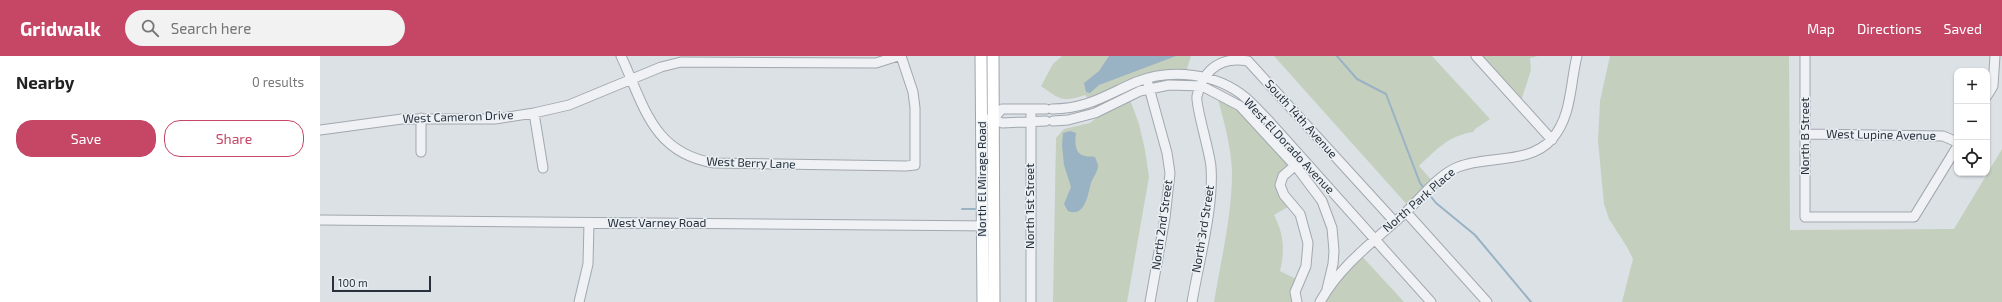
<!DOCTYPE html>
<html lang="en">
<head>
<meta charset="utf-8">
<style>
	body { margin:0; font-family:"Exo 2",sans-serif; background:#f2f2f2; color:#222 }
	.controls { position:absolute; right:12px; top:12px; display:grid; overflow:hidden; border-radius:8px; box-shadow:0 1px 3px #0004 }
	.controls button { width:36px; height:36px; display:grid; place-items:center; padding:0; border:0; border-bottom:1px solid #e0e0e0; background:#fff; color:#222; font:20px sans-serif }
	.scale { position:absolute; left:12px; bottom:10px; width:99px; box-sizing:border-box; padding-left:4px; border:2px solid #27303b; border-top:0; font-size:11px; line-height:14px; white-space:nowrap; color:#27303b; -webkit-text-stroke:3px #ebf0f4; paint-order:stroke }
	.list { margin:0; padding:0; list-style:none }
	h2 { display:flex; justify-content:space-between; align-items:center; height:52px; margin:0; padding:0 16px; font-size:17px }
	h2 small { font-size:13px; font-weight:400; color:#767676 }
	.actions { display:flex; gap:8px; padding:12px 16px }
	.actions a { flex:1; padding:9px 0; border:1px solid #c64665; border-radius:16px; text-align:center; font-size:14px; color:#c64665 }
	.actions .main { background:#c64665; color:#fff }
	.icon { flex:none; width:22px; height:22px; fill:none; stroke:currentColor; stroke-width:2; stroke-linecap:round; stroke-linejoin:round }
	.map { position:relative; flex:none; width:1682px; height:246px; overflow:hidden }
	header { display:flex; align-items:center; gap:24px; box-sizing:border-box; height:56px; padding:0 20px; background:#c64665; color:#fff }
	header strong { font-size:19px }
	nav { display:flex; gap:22px; margin-inline-start:auto; font-size:14px }
	.search { width:280px; height:36px; background:#f2f2f2; display:flex; align-items:center; gap:10px; box-sizing:border-box; padding:0 14px; border-radius:22px; color:#767676; font-size:15px }
	main { display:flex }
	aside { flex:1; background:#fff }
	.map>svg:first-child { display:block }
	.green { fill:#c4cfbe }
	.water { fill:#99b2c4 }
	.lines { fill:none; stroke-linecap:round; stroke-linejoin:round }
	.stream { stroke:#99b2c4; stroke-width:2 }
	.minor-casing { stroke:#a2a8af; stroke-width:11 }
	.major-casing { stroke:#9ca6b1; stroke-width:13 }
	.minor { stroke:#eff1f4; stroke-width:9 }
	.major { stroke:#fff; stroke-width:11 }
	.labels { text-anchor:middle; stroke-width:3; stroke-linejoin:round; paint-order:stroke }
	.street-label { font-size:12px; fill:#27303b; stroke:#ebf0f4 }
</style>
</head>
<body>
<header>
<strong>Gridwalk</strong>
<div class="search"><svg class="icon" aria-label="search" viewBox="0 0 24 24"><circle cx="10" cy="10" r="6"/><path d="M15 15l6 6"/></svg>Search here</div>
<nav><a>Map</a><a>Directions</a><a>Saved</a></nav>
</header>
<main>
<aside>
<h2>Nearby<small>0 results</small></h2>
<ul class="list">
</ul>
<div class="actions"><a class="main">Save</a><a>Share</a></div>
</aside>
<div class="map">
<svg width="1682" height="246" viewBox="0 0 1682 246">
	<rect width="100%" height="100%" fill="#dce1e6"/>
	<path class="green" d="M742,0h129l-9,29 -53,12 10,27 6,26 4,27 -22,125h-74l3,-164 8,-9 26,-6 11,-9 -16,-19c-22,8 -26,4 -44,-9l12,-22z
		M954,0h158l58,63 -15,10 -2,3c-25,4 -36,17 -54,34l16,18 -25,24z
		M1156,0h62l-8,2 1,12 -11,34z
		M1290,0h179l1,174 164,-1 48,-80v153h-380l11,-43 -6,-12 -18,-28 -5,-15 -6,-63 2,-40z
		M896,36l24,14 55,60 -14,15 12,23 -19,11c10,20 11,35 6,56l20,10 -4,21h-82c7,-42 18,-86 18,-130 -1,-27 -9,-54 -16,-80z
		M1039,197l45,49h-84z"/>
	<path class="water" d="M789,0h67l-77,29 -9,8 -4,-1 -2,-9 15,-12z
		M750,75l6,2c-1,8 -2,21 9,23 3,1 6,0 10,1l3,8c0,7 -5,12 -7,18 -3,11 -6,35 -23,28l-4,-7 7,-17 -7,-22 -2,-20 1,-12z"/>
	<g class="lines">
		<path class="stream" d="M1017,0l20,23 29,15 34,89 4,5
			M1108,137l8,10 39,32 56,67
			M642,153h13"/>
		<g class="minor-casing">
			<path id="minor" d="M301,0c23,49 31,97 93,107l192,3 9,-1v-57l-2,-16 -12,-36
				M1156,0l76,84
				M1485,0v161h109l43,-70
				M828,28l19,69 3,20 -5,45 -15,84
				M1667,40l6,-10 2,-30
				M711,53v193
				M732,53c35,0 54,-14 84,-27 35,-14 81,-9 110,16 8,7 15,15 22,22l163,182
				M214,57l9,55
				M101,62v34
				M668,63h5l9,4 44,-2
				M673,63l9,-10h44
				M733,65l15,-1 27,-7 45,-22 29,-6 33,1 38,20 58,63 24,32 10,27 2,23 -1,13 -6,25
				M0,74l82,-11h93l39,-6 35,-8 92,-38 20,-5 195,1 22,-7
				M1485,78l138,2 14,6
				M1086,156l81,90
				M0,164l674,6
				M259,246l9,-38 1,-41
				M872,246c7,-41 22,-95 19,-135 -1,-15 -16,-62 -14,-71 7,-27 24,-40 51,-35l146,160
				M977,246l-2,-10 11,-26 2,-23 -8,-29 -16,-19 -4,-10 3,-9 16,-14
				M1000,246c21,-38 56,-62 87,-91 15,-14 31,-36 51,-44 29,-12 71,-2 94,-28 20,-23 18,-55 25,-83"/>
		</g>
		<g class="major-casing">
			<path id="major" d="M661,0l2,246
				M673,0l1,246"/>
		</g>
		<use href="#minor" class="minor"/>
		<use href="#major" class="major"/>
	</g>
	<g class="labels">
		<g class="street-label">
			<text transform="translate(138 61) rotate(-2)" y="4">West Cameron Drive</text>
			<text transform="translate(981 63) rotate(48)" y="4">South 14th Avenue</text>
			<text transform="translate(1561 79) rotate(1)" y="4">West Lupine Avenue</text>
			<text transform="translate(1485 80) rotate(-90)" y="4">North B Street</text>
			<text transform="translate(969 90) rotate(47)" y="4">West El Dorado Avenue</text>
			<text transform="translate(431 107) rotate(2)" y="4">West Berry Lane</text>
			<text transform="translate(662 123) rotate(-90)" y="4">North El Mirage Road</text>
			<text transform="translate(1099 144) rotate(-41)" y="4">North Park Place</text>
			<text transform="translate(710 150) rotate(-90)" y="4">North 1st Street</text>
			<text x="337" y="171">West Varney Road</text>
			<text transform="translate(842 169) rotate(-82)" y="4">North 2nd Street</text>
			<text transform="translate(883 173) rotate(-81)" y="4">North 3rd Street</text>
		</g>
	</g>
</svg>
<div class="controls">
<button>+</button>
<button>−</button>
<button><svg class="icon" aria-label="locate" viewBox="0 0 24 24"><circle cx="12" cy="12" r="6"/><path d="M12 2v4M12 18v4M2 12h4M18 12h4"/></svg></button>
</div>
<div class="scale">100 m</div>
</div>
</main>
</body>
</html>
